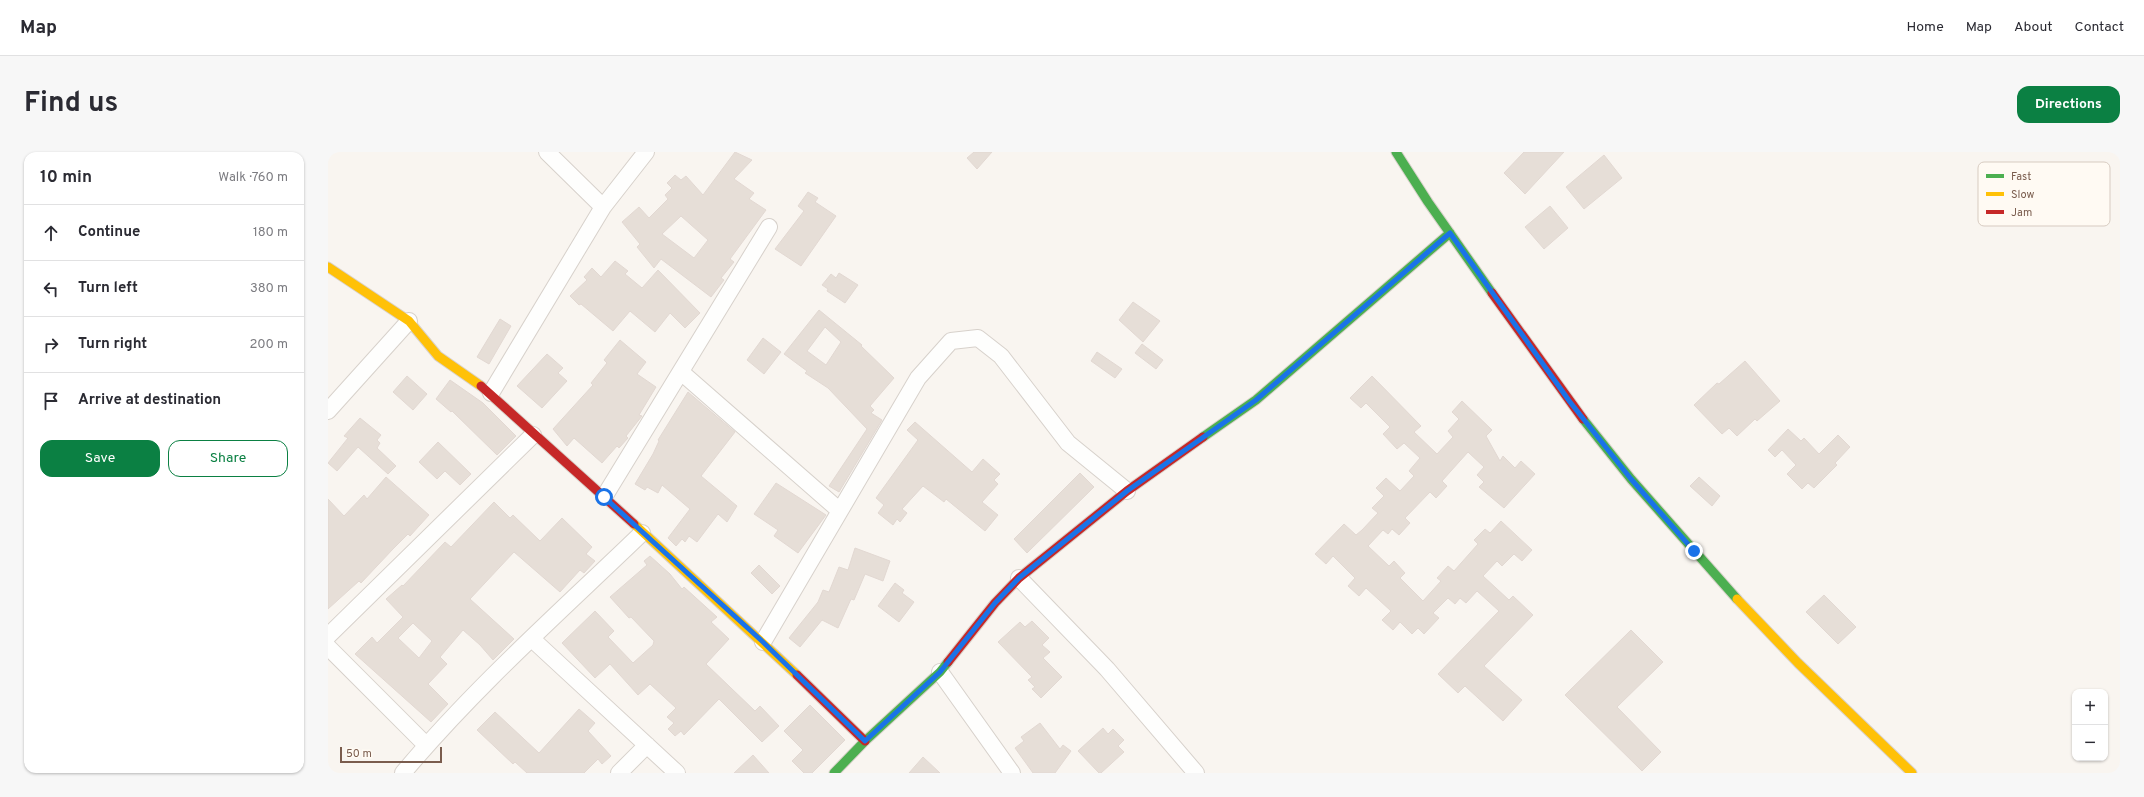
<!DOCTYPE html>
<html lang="en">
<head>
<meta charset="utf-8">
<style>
	body { margin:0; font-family:Overpass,sans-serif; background:#f7f7f7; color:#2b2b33 }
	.controls { position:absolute; right:12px; bottom:12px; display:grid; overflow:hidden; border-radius:8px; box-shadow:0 1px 3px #0004 }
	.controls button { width:36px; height:36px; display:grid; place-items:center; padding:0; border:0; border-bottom:1px solid #e1e1e2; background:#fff; color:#2b2b33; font:20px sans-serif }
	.scale { position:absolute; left:12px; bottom:10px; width:102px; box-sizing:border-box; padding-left:4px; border:2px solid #7a5c4d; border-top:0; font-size:11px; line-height:14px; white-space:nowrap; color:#7a5c4d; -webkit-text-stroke:3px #fffaf3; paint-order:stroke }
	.stop { position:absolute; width:12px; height:12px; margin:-9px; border:3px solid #1a73e8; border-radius:50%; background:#fff }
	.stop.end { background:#1a73e8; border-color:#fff; box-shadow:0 1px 4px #0008 }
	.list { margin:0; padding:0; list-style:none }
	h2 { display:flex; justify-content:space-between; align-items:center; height:52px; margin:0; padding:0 16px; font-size:17px }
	h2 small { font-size:13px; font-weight:400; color:#7c7c81 }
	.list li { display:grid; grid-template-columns:26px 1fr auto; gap:12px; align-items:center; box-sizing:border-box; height:56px; padding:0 16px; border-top:1px solid #e1e1e2 }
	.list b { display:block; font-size:15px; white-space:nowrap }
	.list em { font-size:13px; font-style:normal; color:#7c7c81 }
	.actions { display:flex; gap:8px; padding:12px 16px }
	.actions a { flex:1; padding:9px 0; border:1px solid #0b8043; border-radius:12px; text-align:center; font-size:14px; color:#0b8043 }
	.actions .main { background:#0b8043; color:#fff }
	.icon { flex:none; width:22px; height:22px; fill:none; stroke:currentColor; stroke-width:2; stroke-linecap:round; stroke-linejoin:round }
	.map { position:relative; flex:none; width:1792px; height:621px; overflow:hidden; border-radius:12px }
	header { display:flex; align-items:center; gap:24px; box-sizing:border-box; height:56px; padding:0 20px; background:#fff; border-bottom:1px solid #e1e1e2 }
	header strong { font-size:19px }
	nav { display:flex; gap:22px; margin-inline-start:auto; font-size:14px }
	.intro { display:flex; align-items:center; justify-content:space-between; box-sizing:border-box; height:96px; padding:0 24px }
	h1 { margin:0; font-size:28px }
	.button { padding:10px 18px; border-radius:12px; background:#0b8043; color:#fff; font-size:14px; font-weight:700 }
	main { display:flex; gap:24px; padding:0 24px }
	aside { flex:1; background:#fff; border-radius:12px; box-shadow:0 1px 3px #0004 }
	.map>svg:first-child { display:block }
	.building { fill:#e6ded7; stroke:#e2d8d2; fill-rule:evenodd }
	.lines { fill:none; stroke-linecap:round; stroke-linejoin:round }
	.street-casing { stroke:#d7d1cb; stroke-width:18 }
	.fast-casing { stroke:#d9d2cb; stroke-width:11 }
	.slow-casing { stroke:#d9d2cb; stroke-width:11 }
	.jam-casing { stroke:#d9d2cb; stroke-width:11 }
	.street { stroke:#fefefd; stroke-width:16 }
	.fast { stroke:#4caf50; stroke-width:9 }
	.slow { stroke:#ffc107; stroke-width:9 }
	.jam { stroke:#c62828; stroke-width:9 }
	.route { stroke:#1a73e8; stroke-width:5 }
	.key { fill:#fffaf3; stroke:#d7cbc1; stroke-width:1 }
	.key-label { font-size:11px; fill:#7a5c4d }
</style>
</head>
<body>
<header>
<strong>Map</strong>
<nav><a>Home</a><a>Map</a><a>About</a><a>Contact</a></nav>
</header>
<div class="intro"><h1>Find us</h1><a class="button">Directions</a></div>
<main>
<aside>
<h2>10 min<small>Walk · 760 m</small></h2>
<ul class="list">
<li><svg class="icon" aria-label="ahead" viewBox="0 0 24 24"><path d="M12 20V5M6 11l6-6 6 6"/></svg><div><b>Continue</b></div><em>180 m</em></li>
<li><svg class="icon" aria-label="left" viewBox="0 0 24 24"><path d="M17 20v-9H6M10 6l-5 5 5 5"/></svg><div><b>Turn left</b></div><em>380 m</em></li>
<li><svg class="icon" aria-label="right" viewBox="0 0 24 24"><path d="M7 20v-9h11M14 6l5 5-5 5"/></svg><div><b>Turn right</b></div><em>200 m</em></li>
<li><svg class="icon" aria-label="arrive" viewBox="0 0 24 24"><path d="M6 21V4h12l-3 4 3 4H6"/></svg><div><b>Arrive at destination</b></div></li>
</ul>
<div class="actions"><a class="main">Save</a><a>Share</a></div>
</aside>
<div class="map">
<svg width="1792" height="621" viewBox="0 0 1792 621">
	<rect width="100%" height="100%" fill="#f9f5f0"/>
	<path class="building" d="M407,0l17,8 -18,19 20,14 -5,6 17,11 -36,49 4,3 -13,16 3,2 -13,17 -50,-38 -7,9 -17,-21 3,-3 -18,-22 17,-15 10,11 19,-19 -3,-4 7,-7 -5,-5 8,-8 6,5 5,-4 17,19zM353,64l27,24 -14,18 -32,-24z
		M646,0h18l-15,17 -10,-11z
		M1196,0h40l-39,42 -21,-21z
		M1276,3l18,23 -38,31 -18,-22z
		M480,40l10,6 -3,4 21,14 -35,50 -26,-17 29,-38 -6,-5z
		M1222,54l18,22 -24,21 -19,-22z
		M287,109l13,10 -3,3 17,14 16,-18 42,43 -15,15 -15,-15 -15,19 -25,-21 -17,20 -32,-27 -2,1 -9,-9 17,-16 -3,-3 8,-9 9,9z
		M511,121l19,12 -13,18 -18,-12 1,-2 -6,-4 9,-11 5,4z
		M805,150l27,19 -17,21 -24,-22z
		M491,158l43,35 -1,1 33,32 -24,28 4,4 -3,3 11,7 -43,72 -10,-6 38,-57 -39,-41 -23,-15 2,-2 -23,-17zM497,175l16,15 -15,23 -19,-14z
		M172,167l11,7 -22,38 -12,-7z
		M435,186l18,14 -17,22 -17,-14z
		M292,188l26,22 -9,12 19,13 -17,28 3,1 -16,20 2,2 -9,10 -2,-2 -15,17 -28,-25 -7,8 -14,-17 40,-44 -2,-2 16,-20 -3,-3z
		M814,192l21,16 -7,9 -21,-16z
		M769,200l25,17 -7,9 -24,-17z
		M219,202l16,14 -5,5 9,8 -25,27 -25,-22z
		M1417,209l35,40 -23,20 -2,-2 -18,17 -8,-8 -7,6 -28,-29 23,-22 2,1z
		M79,224l20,18 -14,16 -20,-18z
		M1044,224l49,50 -7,6 23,22 16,-17 -5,-6 11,-12 -7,-7 10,-11 30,29 -6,6 14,25 3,-5 12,12 6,-7 14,13 -31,34 -25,-21 5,-5 -7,-7 7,-8 -16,-15 -26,29 5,5 -11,12 -6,-6 -25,26 5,5 -11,12 -7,-6 -4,5 -5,-4 -15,16 21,20 5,-5 11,12 -5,5 23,23 18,-20 -4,-3 11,-12 6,5 24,-27 -4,-4 11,-11 5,4 11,-12 31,29 -10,11 -8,-7 -12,12 -5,-5 -14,15 26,24 4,-4 20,19 -49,51 38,34 -19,21 -38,-35 -7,7 -20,-19 61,-63 -22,-20 -11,12 -6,-5 -5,6 -7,-6 -15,15 6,5 -15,16 -6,-6 -6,6 -12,-12 -7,8 -11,-10 9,-9 -25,-23 -7,8 -11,-10 7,-8 -22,-22 -7,8 -11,-10 29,-30 12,11 6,-5 16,-17 -6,-5 12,-12 -8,-8 10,-10 14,13 14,-15 -5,-5 11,-13 -16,-15 -7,6 -14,-15 7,-7 -24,-24 -5,5 -11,-10z
		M122,228l33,23 33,33 -19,19 -45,-44 -1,1 -15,-13z
		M360,240l47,40 -34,44 36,30 -10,16 -9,-8 -21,28 -8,-6 -4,6 -3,-3 -6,7 -8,-8 22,-29 -28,-24 -4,8 -11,-6 -2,3 -10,-6 18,-30 6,-13 -1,-1z
		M32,266l21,17 -4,5 3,3 -3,5 19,18 -8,8 -30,-27 -21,24 -9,-8 20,-25 -4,-2z
		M587,270l57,50 11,-13 17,15 -6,6 4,4 -16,18 16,13 -13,16 -39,-32 -2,3 -21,-16 -21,23 5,4 -7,9 -3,-3 -4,6 -15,-12 6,-8 -8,-7 42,-58 -11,-10z
		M1460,277l13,12 3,-3 15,16 19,-19 12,12 -15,16 2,2 -23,23 -6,-5 -6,6 -15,-15 9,-9 -14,-15 -7,7 -7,-7z
		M110,290l33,32 -11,11 -15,-14 -8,8 -18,-17z
		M752,321l14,14 -67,66 -13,-14z
		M58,325l43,38 -19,21 -2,-2 -15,15 -32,34 -2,-2 -31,28v-110l16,17 20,-21 3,4z
		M1371,325l21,19 -8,10 -22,-20z
		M448,331l50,32 -28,38 -24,-17 4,-6 -24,-16z
		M166,350l16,16 3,-3 27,26 22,-23 30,29 -6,7 9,7 -11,12 -4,-3 -20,22 -46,-40 -44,47 44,40 -21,21 -13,-15 -17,-15 -23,27 7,7 -19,20 20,20 -17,18 -76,-68 17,-17 5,6 26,-26 -17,-18 16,-14 1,1 42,-44 6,5zM85,471l19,18 -13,17 -21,-20z
		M527,396l35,13 -7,20 -18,-7 -11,26 -3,-1 -13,29 -16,-8 -22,27 -11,-9 29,-36 5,-12 6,2 10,-25 9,3z
		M322,404l20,18 12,15 2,-2 33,30 -6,5 18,17 -23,25 49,47 5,-5 19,20 -17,16 -43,-43 -35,36 -3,-4 -6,5 -7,-7 6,-6 -7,-6 9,-9 -26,-24 -12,11 -28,-31 -15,14 -33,-35 33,-32 19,20 -6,6 25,26 20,-18 1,-4 -23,-24 -2,1 -19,-21 37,-32 -3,-4z
		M431,413l21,21 -8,8 -21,-21z
		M567,431l9,7 -2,3 12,9 -15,20 -21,-16z
		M1496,443l32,32 -18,17 -32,-32z
		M704,469l17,17 -7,7 8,7 -7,6 19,19 -21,21 -9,-9 3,-2 -7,-7 4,-3 -34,-35 22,-20 5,5z
		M1303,478l32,32 -46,45 44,45 -19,19 -77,-76z
		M482,553l35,35 -33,33h-8l-12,-12 11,-11 -19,-19z
		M251,557l16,14 -7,8 23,25 -9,8 -4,-5 -14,14h-57l-12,-11 -2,2 -36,-34 18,-18 44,41z
		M712,571l20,26 3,-4 8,6 -16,22h-22l-18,-25 9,-7 -3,-4z
		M775,576l5,6 5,-5 11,11 -6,6 6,6 -23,21h-2l-21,-22z
		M425,603l16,18h-35z
		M595,605l17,16h-31z"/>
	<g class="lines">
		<g class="street-casing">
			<path id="street" d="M219,0l56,55
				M353,220l159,139
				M163,241l112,-186 43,-55
				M0,259l81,-90
				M276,345l165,-270
				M691,426l88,91 89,104
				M0,484l205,-201
				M204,487l145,134
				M435,490l155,-264 33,-37 27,-3 23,18 67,87 59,48
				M0,495l98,98
				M612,520l72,101
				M75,621c72,-86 158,-162 239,-240
				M291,621l28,-28"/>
		</g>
		<g class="fast-casing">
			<path id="fast" d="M1068,0l32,50 64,91
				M1255,267l48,60 106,120
				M875,285l53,-37 194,-167
				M506,621l31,-32 75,-69 8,-10"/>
		</g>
		<g class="slow-casing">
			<path id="slow" d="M0,115l81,54 29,35 43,30
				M306,372l163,151
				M1409,447l61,64 114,110"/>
		</g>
		<g class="jam-casing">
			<path id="jam" d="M1164,141l91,126
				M153,234l153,138
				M620,510l47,-59 24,-25 108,-87 76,-54
				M469,523l68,66"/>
		</g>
		<use href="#street" class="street"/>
		<use href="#fast" class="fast"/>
		<use href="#slow" class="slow"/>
		<use href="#jam" class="jam"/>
	</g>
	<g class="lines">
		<path class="route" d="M276,345l159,145 102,99 75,-69 55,-69 24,-25 108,-87 129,-91 194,-167 120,169 61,77 63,72"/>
	</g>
	<rect x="1650" y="10" width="132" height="64" rx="6" class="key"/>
	<rect x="1658" y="22" width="18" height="4" fill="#4caf50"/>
	<rect x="1658" y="40" width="18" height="4" fill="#ffc107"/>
	<rect x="1658" y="58" width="18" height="4" fill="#c62828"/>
	<g class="key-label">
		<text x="1683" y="28">Fast</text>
		<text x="1683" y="46">Slow</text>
		<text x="1683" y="64">Jam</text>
	</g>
</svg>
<div class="controls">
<button>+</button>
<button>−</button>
</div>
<div class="scale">50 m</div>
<div class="stop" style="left:276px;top:345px"></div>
<div class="stop end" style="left:1366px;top:399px"></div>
</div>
</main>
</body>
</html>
